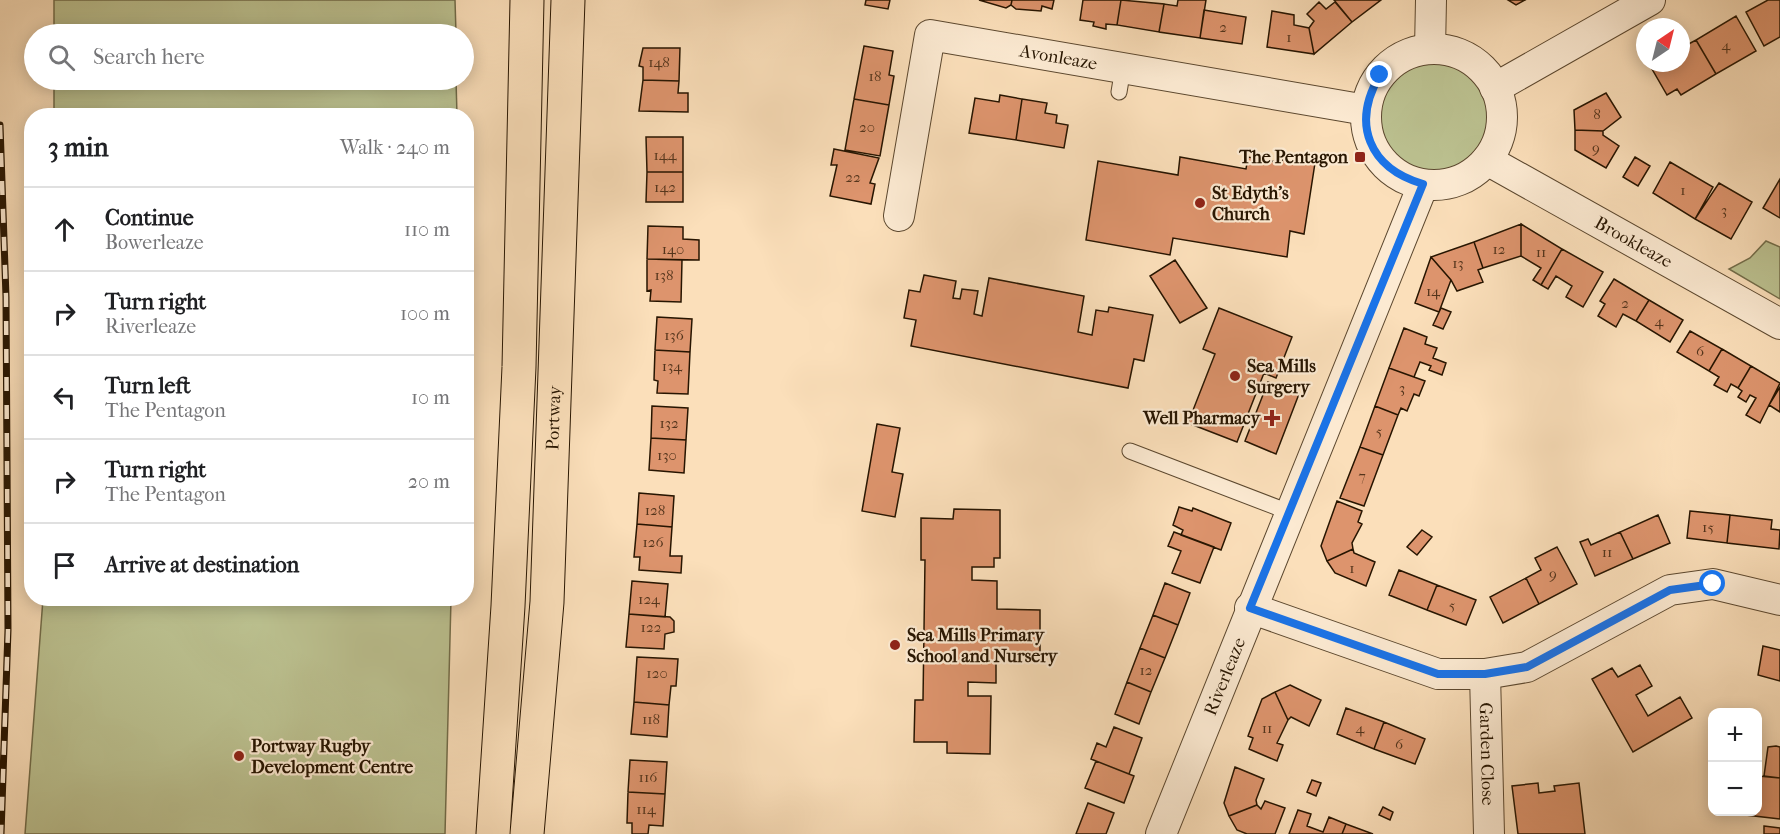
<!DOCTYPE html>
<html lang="en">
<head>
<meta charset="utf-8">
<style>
	body { margin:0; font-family:"IM FELL French Canon",serif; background:#f2f2f2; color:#202124 }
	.controls { position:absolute; right:18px; bottom:18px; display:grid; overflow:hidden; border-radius:12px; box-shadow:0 3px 15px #0003 }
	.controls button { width:54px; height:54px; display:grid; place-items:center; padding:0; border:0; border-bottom:2px solid #e0e0e0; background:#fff; color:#202124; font:30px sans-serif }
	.compass { position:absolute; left:1636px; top:18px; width:54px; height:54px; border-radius:50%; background:#fff; box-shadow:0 3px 15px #0003; rotate:35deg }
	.stop { position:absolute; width:18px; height:18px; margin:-14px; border:4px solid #1a73e8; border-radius:50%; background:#fff }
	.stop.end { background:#1a73e8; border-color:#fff; box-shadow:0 2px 6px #0008 }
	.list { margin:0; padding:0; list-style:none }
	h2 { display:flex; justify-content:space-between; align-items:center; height:78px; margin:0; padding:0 24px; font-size:26px }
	h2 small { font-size:20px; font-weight:400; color:#757577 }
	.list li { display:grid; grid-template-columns:39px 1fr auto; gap:18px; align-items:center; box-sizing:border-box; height:84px; padding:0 24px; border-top:2px solid #e0e0e0 }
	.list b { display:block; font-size:22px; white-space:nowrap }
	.list p { margin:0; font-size:20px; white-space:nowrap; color:#757577 }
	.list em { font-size:20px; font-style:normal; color:#757577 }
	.icon { flex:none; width:33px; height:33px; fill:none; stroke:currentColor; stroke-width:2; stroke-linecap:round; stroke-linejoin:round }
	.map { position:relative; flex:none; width:1780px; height:834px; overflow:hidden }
	.search { position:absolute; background:#fff; box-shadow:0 3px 15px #0003; left:24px; top:24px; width:450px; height:66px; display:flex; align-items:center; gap:15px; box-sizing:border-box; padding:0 21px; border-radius:33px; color:#757577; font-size:22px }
	.panel { position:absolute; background:#fff; box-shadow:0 3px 15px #0003; left:24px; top:108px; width:450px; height:498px; border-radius:24px }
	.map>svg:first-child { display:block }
	.green { fill:#bcc291; stroke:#726c49; stroke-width:1.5 }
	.building { fill:#dd946d; stroke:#271501; stroke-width:1.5 }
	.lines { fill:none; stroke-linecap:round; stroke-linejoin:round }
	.service-casing { stroke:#5c482f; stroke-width:17 }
	.minor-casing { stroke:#5c482f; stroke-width:32 }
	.trunk-casing { stroke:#271501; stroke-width:35 }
	.service { stroke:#fcead2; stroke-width:15 }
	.minor { stroke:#fcead2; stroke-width:30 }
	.trunk { stroke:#fbdfba; stroke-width:33 }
	.rail-casing { stroke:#271501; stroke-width:7 }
	.rail { stroke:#fcead2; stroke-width:4.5; stroke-dasharray:14; stroke-linecap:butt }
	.route { stroke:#1a73e8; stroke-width:8 }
	.poi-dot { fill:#8f2418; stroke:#fcead2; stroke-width:2 }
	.labels { text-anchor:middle; stroke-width:4.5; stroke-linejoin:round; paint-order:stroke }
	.number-label { font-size:15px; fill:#54351c }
	.street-label { font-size:18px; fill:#271501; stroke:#fcead2 }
	.poi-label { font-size:18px; font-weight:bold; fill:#271501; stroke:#fcead2; text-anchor:start }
</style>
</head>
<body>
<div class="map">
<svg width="1780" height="834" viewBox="0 0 1780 834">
	<rect width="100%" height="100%" fill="#fbdfba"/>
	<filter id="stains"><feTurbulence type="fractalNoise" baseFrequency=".00333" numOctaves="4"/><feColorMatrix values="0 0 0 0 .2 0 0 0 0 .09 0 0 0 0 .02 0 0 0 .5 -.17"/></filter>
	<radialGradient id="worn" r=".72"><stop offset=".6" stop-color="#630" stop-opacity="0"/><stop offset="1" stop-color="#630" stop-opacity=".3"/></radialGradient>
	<path class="green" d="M54,0h401l1,34h-402z
		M1378 117a55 55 0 1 1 110 0a55 55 0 1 1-110 0Z
		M54,80h402l1,35h-403z
		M1766,241l14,6v52l-51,-30 21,-11z
		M43,599h408l-6,235h-420z"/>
	<path class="building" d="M866,0h24l-2,9 -23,-4z
		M979,0h33l-1,5 -5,3z
		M1012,0h42l-2,9 -10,-3 -1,5 -25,-2 -5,-4z
		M1083,0h38l-4,25 -11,-1v5l-13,-3 1,-4 -14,-2z
		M1121,0l43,4 -5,28 -42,-7z
		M1178,0h28l-6,38 -41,-6 5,-28 13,2z
		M1334,0h47l-29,22z
		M1508,0h17l-9,5z
		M1768,0h12v37l-16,9 -18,-34z
		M1319,2l7,7 9,-7 17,20 -38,32 -5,-26 5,-7 -7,-7z
		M1204,10l42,7 -4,27 -42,-6z
		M1272,11l22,4v10l15,3 5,26 -47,-7z
		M1736,16l20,35 -40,23 -20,-34z
		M1696,40l20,34 -35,21 -4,-6 -10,6 -15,-26 9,-6h20v-15z
		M864,46l29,5 -4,24 5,1 -5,29 -35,-6z
		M643,48h37l-1,33 -36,-1v-13l-4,-1z
		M643,80l36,1 -1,12h10v19l-49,-1z
		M1606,93l15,24 -18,14 -28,-1 -1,-20z
		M1000,95l22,4 -6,41 -47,-7 6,-35 24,4z
		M854,99l35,6 -9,51 -35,-6z
		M1022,99l25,4 -2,10 12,2 -1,8 12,2 -4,23 -48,-8z
		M1575,130l28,1v4l16,11 -13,22 -31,-18z
		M646,137h37v35h-36z
		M834,149l45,9 -9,25 5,1 -4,20 -41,-8 7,-31h-6z
		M1180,157l66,12 2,-12 34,6 1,-4 32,4 -11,71 -14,-3 -3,26 -114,-19 -3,17 -84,-15 12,-79 80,14z
		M1635,157l15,9 -12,20 -15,-9z
		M1670,162l43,25 -18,32 -42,-26z
		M647,172h36v30h-37z
		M1780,179v39l-17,-10z
		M1719,183l33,19 -21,37 -36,-20z
		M1521,224l41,25 -21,36 -8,-5 8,-12 -20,-12z
		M1521,224v32l-38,12 -9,-26z
		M648,226l35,1v12l16,1v20l-52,-1z
		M1474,242l9,26 -5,2 5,12 -26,9 -6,-11 -20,-23z
		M1562,249l41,23 -20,35 -17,-10 6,-11 -16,-10 -8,13 -7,-4z
		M1431,257l20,23 -12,32 -24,-9z
		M647,259l35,1 -1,42 -31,-1 1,-11 -4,1z
		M1175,260l32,48 -27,15 -30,-47z
		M924,275l32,6 -3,17 7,1 2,-10 16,2 -4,23 8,2 7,-38 95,18 -6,36 14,3 4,-25 12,2 1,-5 44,8 -9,46 -10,-2 -6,29 -217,-42 5,-26 -12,-2 5,-28 11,2z
		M1614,279l35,21 -13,21 -13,-7 -7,13 -18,-11 7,-12 -5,-3z
		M1649,300l34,20 -13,22 -34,-21z
		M1219,308l73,29 -16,41 -12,-5 -27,69 -49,-19 27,-69 -12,-5z
		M1441,308l10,4 -8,17 -10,-4z
		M657,317l35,2 -2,33 -35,-2z
		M1404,328l23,9 -2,7 12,4 -4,10 13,5 -4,12 -13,-5 2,-4 -11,-4 -6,15 -25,-9z
		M1690,331l32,18 -13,22 -32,-19z
		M1722,349l29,17 -13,22 -7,-4 -4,8 -13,-7 5,-8 -10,-6z
		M655,350l35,2 -2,42 -31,-1 1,-12 -4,-1z
		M1751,366l29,17 -20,40 -14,-8 10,-17 -6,-3 -4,7 -8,-5 4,-6 -4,-3z
		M1389,368l36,13 -6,15 -5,-2 -7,17 -6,-3 -3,7 -23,-9z
		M1268,382l31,12 -23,60 -31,-13z
		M1780,387v25l-11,-7z
		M652,406l36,2 -2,32 -35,-2z
		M1375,406l23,9 -15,40 -23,-8z
		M877,424l23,4 -8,44 11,2 -8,43 -33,-6z
		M651,438l35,2 -2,33 -35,-3z
		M1360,447l23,8 -19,51 -24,-8z
		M639,493l35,3 -2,31 -35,-3z
		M1337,501l25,10 -4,11 4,2 -10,19 1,6 -26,12 -6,-15z
		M1179,507l13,4 1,-3 38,15 -10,27 -40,-15 2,-5 -10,-5z
		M954,509l46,1v48h-6v9h-22v13l25,1v28l43,1v46l-44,-1v28l-28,-1v14h23l-1,58 -43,-1v-11h-33l1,-42h8l2,-140h-4v-42l32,1z
		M1690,511l40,4 -3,28 -40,-5z
		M1658,515l12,28 -37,16 -13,-27z
		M1730,515l42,5 -1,9 9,1 -1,19 -52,-6z
		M637,524l35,3 -2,29h12l-1,17 -42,-3 1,-13h-6z
		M1422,530l10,7 -15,18 -10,-8z
		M1174,532l40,15 -14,36 -28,-10 9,-22 -13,-5z
		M1620,532l13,27 -38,17 -15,-34 8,-3 3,6z
		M1557,547l20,37 -38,20 -13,-26 15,-8 -6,-12z
		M1353,549l1,4 21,9 -9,24 -31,-13 -8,-12z
		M1399,570l38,15 -10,25 -38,-15z
		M1526,578l13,26 -36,19 -13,-26z
		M632,581l36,3 -3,33 -36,-3z
		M1165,583l25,10 -12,32 -25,-10z
		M1437,585l39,15 -10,25 -39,-15z
		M629,614l41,3 4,4v11l-9,2 -1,15 -38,-2z
		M1153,615l25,10 -13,33 -25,-10z
		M1763,646l17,4v31l-22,-6z
		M1140,648l25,10 -14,34 -24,-10z
		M637,657l41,2 -2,27h-5l-2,19 -35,-3z
		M1640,665l12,21 -16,9 12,21 32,-19 12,21 -59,34 -41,-73 20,-11 6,9z
		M1127,682l24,10 -12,32 -24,-10z
		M1290,685l31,15 -12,26 -18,-9 -3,3 -13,-28z
		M1275,692l13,28 -11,23 6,2 -6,16 -28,-12 4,-11 -5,-2 14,-37z
		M634,702l35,3 -2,32 -36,-3z
		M1346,708l38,14 -10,27 -37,-15z
		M1384,722l41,17 -10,25 -41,-15z
		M1114,727l28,11 -13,36 -38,-15 6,-16 9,4z
		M1776,746l4,1v31l-16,-2 4,-29z
		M630,760l37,2 -2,32 -37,-2z
		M1096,761l38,15 -10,27 -39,-15z
		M1235,767l29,12 -8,21 1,5 -28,11 -5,-13z
		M1758,776l22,2v41l-34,-4 1,-3h11z
		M1312,780l9,3 -5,13 -9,-4z
		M1538,783l1,10 16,-2 -1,-5 25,-3 6,51h-67l-6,-48z
		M628,792l37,2 -2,32 -14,-1 -1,9h-16v-11h-5z
		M1265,801l20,7 -10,26h-28l-10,-4 -8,-14 28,-11 4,4z
		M1088,803l26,10 -8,21h-30z
		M1383,807l10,5 -3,8 -11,-5z
		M1298,810l13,4 -4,12 16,6 6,-15 17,7 -4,10h-53z
		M1346,824l27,10h-31z
		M1764,826l16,2v6h-16z"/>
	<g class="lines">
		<g class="service-casing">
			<path id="service" d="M1119,92l4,-24
				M1130,451l159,61"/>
		</g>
		<g class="minor-casing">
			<g id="minor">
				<path d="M1430,49l1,-49"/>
				<circle cx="1434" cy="117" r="68"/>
				<path d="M1495,88l155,-88"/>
				<path id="s1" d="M1487,160l293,164"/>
				<path id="s2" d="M899,216l31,-181 436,75"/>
				<path d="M1250,608l188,66h47l42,-7 143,-77 43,-6 67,16"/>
				<path id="s3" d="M1485,674l4,160"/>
				<path id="s4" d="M1161,834l262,-649"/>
			</g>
		</g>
		<g class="trunk-casing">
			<g id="trunk">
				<path d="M493,834l15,-228 11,-239 8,-367"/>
				<path id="s5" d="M527,834l20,-232 21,-602"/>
			</g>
		</g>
		<use href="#service" class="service"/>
		<use href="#minor" class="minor"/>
		<use href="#trunk" class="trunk"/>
		<g class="rail-casing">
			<path id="rail" d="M0,125l6,172 2,333 -7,204"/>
		</g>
		<use href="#rail" class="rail"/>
	</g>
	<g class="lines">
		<path class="route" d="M1380,75c-29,49 -11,93 43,109l-173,424 188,66h47l42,-7 143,-77 43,-6"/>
	</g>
	<g class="poi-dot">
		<rect x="1354" y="151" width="12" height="12" rx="3"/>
		<circle cx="1200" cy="203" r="6"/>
		<circle cx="1235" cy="376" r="6"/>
		<path d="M1269 409h6v6h6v6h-6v6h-6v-6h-6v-6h6z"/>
		<circle cx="895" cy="645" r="6"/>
		<circle cx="239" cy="756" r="6"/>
	</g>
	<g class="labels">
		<g class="number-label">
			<text x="1223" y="32">2</text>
			<text x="1289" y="42">1</text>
			<text x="1726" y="50">4</text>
			<text x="659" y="67">148</text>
			<text x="875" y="81">18</text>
			<text x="1597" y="119">8</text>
			<text x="867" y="132">20</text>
			<text x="1596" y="153">9</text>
			<text x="665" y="160">144</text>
			<text x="853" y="182">22</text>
			<text x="665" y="192">142</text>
			<text x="1683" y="195">1</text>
			<text x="1724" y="215">3</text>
			<text x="673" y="254">140</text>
			<text x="1499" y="254">12</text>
			<text x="1541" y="257">11</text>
			<text x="1458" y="268">13</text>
			<text x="664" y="280">138</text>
			<text x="1433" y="296">14</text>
			<text x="1625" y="308">2</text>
			<text x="1659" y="326">4</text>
			<text x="674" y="340">136</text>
			<text x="1700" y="356">6</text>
			<text x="672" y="371">134</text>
			<text x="1402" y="393">3</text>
			<text x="669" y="428">132</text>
			<text x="1379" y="436">5</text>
			<text x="667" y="460">130</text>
			<text x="1362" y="481">7</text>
			<text x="655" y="515">128</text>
			<text x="1708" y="532">15</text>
			<text x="653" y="547">126</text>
			<text x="1607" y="557">11</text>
			<text x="1352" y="573">1</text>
			<text x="1553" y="579">9</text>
			<text x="649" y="604">124</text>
			<text x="1452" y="610">5</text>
			<text x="651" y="632">122</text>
			<text x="1146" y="675">12</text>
			<text x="657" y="678">120</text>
			<text x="651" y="724">118</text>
			<text x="1267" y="733">11</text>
			<text x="1360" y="733">4</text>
			<text x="1399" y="749">6</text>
			<text x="648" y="782">116</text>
			<text x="646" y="814">114</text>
		</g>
		<g class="street-label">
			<text dy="6" stroke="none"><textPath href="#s2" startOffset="314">Avonleaze</textPath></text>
			<text dy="6" stroke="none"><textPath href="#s1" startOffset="168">Brookleaze</textPath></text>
			<text dy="6" stroke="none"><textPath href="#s5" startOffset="417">Portway</textPath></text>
			<text dy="6" stroke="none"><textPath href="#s4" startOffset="170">Riverleaze</textPath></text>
			<text dy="6" stroke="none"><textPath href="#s3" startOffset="80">Garden Close</textPath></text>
		</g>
		<g class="poi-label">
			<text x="1348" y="163" text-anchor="end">The Pentagon</text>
			<text x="1212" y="199">St Edyth's<tspan x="1212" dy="21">Church</tspan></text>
			<text x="1247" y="372">Sea Mills<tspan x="1247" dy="21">Surgery</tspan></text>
			<text x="1260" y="424" text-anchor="end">Well Pharmacy</text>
			<text x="907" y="641">Sea Mills Primary<tspan x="907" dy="21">School and Nursery</tspan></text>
			<text x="251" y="752">Portway Rugby<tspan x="251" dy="21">Development Centre</tspan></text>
		</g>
	</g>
	<rect width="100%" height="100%" filter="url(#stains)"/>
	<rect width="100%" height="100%" fill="url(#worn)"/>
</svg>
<div class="controls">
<button>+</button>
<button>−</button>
</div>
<svg class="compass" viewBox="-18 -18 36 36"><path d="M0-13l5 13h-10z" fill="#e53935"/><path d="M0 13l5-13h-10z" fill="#757577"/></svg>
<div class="stop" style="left:1713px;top:584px"></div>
<div class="stop end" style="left:1380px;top:75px"></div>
<div class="search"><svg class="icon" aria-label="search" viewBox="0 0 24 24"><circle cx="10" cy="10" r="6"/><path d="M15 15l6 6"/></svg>Search here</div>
<section class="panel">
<h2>3 min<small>Walk · 240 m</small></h2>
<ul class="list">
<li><svg class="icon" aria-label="ahead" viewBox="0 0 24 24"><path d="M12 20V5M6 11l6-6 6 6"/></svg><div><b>Continue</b><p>Bowerleaze</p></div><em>110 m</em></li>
<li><svg class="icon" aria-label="right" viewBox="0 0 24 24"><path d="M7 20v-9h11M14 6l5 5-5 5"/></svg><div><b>Turn right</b><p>Riverleaze</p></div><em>100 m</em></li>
<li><svg class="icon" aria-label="left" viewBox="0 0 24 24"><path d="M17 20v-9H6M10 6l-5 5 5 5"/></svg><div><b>Turn left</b><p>The Pentagon</p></div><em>10 m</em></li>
<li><svg class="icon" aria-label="right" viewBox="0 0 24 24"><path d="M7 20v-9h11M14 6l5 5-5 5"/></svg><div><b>Turn right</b><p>The Pentagon</p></div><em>20 m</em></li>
<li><svg class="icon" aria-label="arrive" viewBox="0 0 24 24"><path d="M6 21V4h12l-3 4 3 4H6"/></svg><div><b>Arrive at destination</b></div></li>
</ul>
</section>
</div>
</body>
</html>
